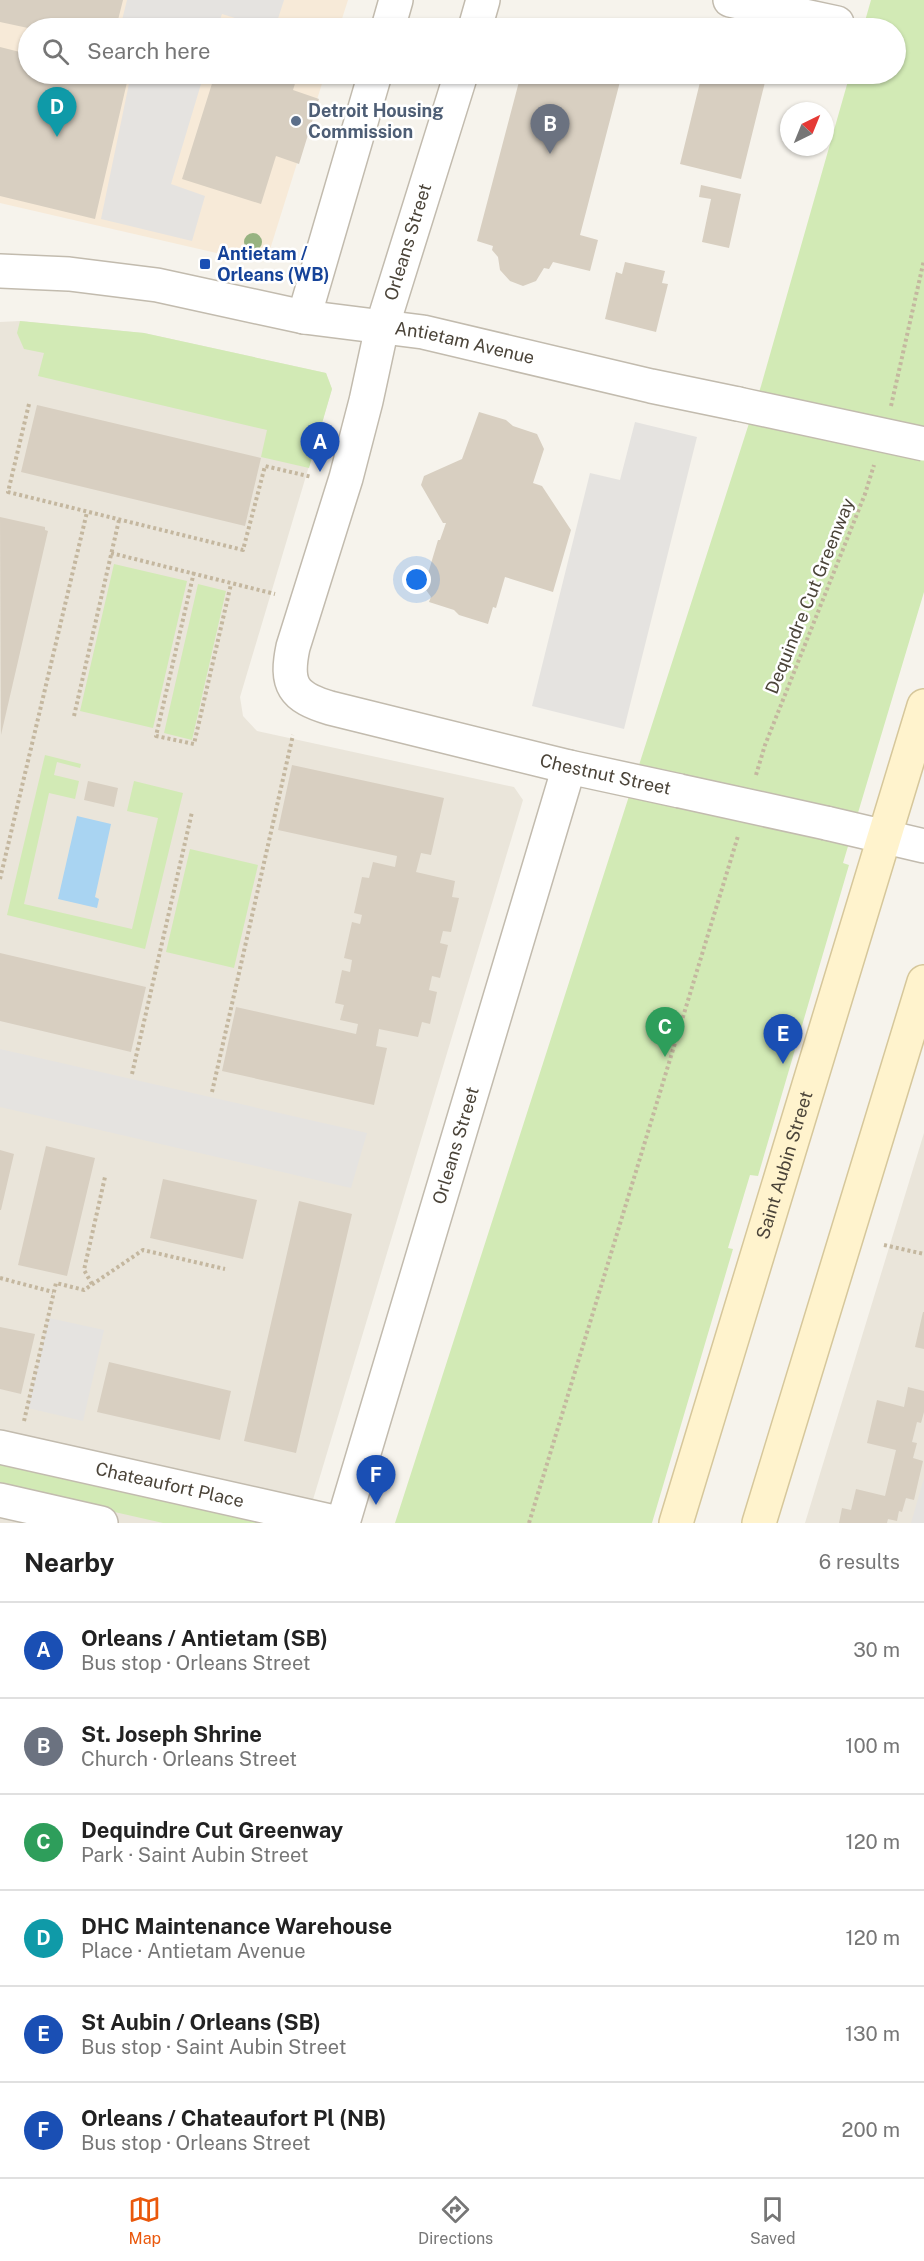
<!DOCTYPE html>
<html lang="en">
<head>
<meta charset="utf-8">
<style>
	body { margin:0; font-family:"Public Sans",sans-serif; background:#f2f2f2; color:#222 }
	.compass { position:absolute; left:780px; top:102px; width:54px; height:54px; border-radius:50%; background:#fff; box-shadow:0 2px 4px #0004; rotate:43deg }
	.you { position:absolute; left:417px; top:580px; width:21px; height:21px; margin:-15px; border:4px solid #fff; border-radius:50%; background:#1a73e8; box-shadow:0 0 0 9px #1a73e833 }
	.badge { display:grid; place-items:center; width:39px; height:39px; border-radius:50%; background:#ea580c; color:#fff; font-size:20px; font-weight:700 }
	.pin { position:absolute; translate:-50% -50px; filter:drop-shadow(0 2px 3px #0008) }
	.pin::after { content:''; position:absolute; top:32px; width:21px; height:18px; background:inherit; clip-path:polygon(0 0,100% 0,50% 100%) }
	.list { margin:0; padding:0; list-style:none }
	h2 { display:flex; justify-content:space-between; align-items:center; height:78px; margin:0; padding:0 24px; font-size:26px }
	h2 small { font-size:20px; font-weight:400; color:#767676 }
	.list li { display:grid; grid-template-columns:39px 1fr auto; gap:18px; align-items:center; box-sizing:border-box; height:96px; padding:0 24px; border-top:2px solid #e0e0e0 }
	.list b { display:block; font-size:22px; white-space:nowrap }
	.list p { margin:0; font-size:20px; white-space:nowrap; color:#767676 }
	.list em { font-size:20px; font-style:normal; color:#767676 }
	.icon { flex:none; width:33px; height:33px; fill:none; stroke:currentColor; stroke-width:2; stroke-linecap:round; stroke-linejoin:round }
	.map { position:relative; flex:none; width:924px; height:1523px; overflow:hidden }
	.search { position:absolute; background:#fff; box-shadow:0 2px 4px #0004; left:18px; right:18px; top:18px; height:66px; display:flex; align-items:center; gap:15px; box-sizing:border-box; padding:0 21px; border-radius:33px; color:#767676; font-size:22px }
	.sheet { height:654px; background:#fff }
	nav { display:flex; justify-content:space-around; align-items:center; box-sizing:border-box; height:84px; border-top:2px solid #e0e0e0; background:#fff; font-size:16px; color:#767676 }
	nav a { display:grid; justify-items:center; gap:3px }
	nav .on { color:#ea580c }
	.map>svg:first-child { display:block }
	.residential { fill:#eae5da }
	.commercial { fill:#f7ead8 }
	.green { fill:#d2eab5 }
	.parking { fill:#e5e3e0 }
	.water { fill:#a9d4f2 }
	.building { fill:#d8cfc1 }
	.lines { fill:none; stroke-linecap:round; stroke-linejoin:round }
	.minor-casing { stroke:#c2bbae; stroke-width:36 }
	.tertiary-casing { stroke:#c2bbae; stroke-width:36 }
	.secondary-casing { stroke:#d6c79b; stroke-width:36 }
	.path { stroke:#c4b79f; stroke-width:4; stroke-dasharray:3 3; stroke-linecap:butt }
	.minor { stroke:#fff; stroke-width:33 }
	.tertiary { stroke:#fff; stroke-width:33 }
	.secondary { stroke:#fff3cd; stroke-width:33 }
	.minor-bridge-casing { stroke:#c2bbae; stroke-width:36; stroke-linecap:butt }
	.tertiary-bridge-casing { stroke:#c2bbae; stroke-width:36; stroke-linecap:butt }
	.minor-bridge { stroke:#fff; stroke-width:33 }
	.tertiary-bridge { stroke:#fff; stroke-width:33 }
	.tree { fill:#97b381 }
	.service-dot { fill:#5c6f8a; stroke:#fff; stroke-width:2 }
	.transit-dot { fill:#1a4fb4; stroke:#fff; stroke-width:2 }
	.labels { text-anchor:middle; stroke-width:5; stroke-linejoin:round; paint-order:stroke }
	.service-label { font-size:18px; font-weight:bold; fill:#4e5e75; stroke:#fff; text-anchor:start }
	.street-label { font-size:18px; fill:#4b4439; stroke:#fff }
	.transit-label { font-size:18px; font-weight:bold; fill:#164399; stroke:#fff; text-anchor:start }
</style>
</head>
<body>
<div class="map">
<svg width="924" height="1523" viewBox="0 0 924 1523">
	<rect width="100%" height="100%" fill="#f6f3ec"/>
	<path class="residential" d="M20,321l124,12 182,40 6,16 -92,308 3,19 14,15 257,56 9,13 -217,723h-306v-1201z
		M924,1133v390h-119z"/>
	<path class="commercial" d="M0,0h348l-9,28h-311v46h297l-58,185 -16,2 -251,-58z"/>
	<path class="green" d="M871,0h53v592l-81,271 6,2 -91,311 -8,-1 -22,73 5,1 -81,274h-257l366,-1137 89,-312h46v-46h-33z
		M20,321l124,12 182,40 6,16 -23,79 -48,-11 6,-27 -229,-54 6,-23 -20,-4 -7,-16z
		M114,564l73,17 -34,147 -73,-17z
		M198,584l28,7 -34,149 -28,-7z
		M45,755l36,9 -1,4 -23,-6 -3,13 25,6 -4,18 -26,-6 -25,111 108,25 26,-111 -31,-7 7,-30 49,12 -38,156 -138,-34z
		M190,849l68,16 -24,103 -68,-16z
		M0,1462l268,61h-105l-163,-37z"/>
	<path class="parking" d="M127,0h157l-9,28h-8l-45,-14 -5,14h-97z
		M131,74h73l-33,110 34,12 -13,45 -91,-22z
		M635,422l62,15 -73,292 -92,-23 58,-233 30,7z
		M0,1049l367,84 -16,55 -351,-81z
		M49,1318l55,12 -21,91 -55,-13z
		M924,1478v45h-13z"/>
	<path class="water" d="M77,816l34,8 -16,73 4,2 -2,9 -39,-9z"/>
	<path class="building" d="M0,0h123l-7,28h-88l-28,-6z
		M232,19l27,9h-30z
		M564,24l16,4h-17z
		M0,47l28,7v20h83l17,4 -33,141 -95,-23z
		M215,74h83l-5,16 26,9 -20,65 -23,-8 -15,48 -79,-25z
		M521,74h101l-42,161 18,5 -8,31 -37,-9 -4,7 -5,-1 -8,13 -13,5 -13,-5 -10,-11 -2,-13 -6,-7 1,-4 -16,-5z
		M702,74h65l-26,105 -61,-15z
		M701,185l40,9 -12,54 -27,-6 9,-43 -12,-2z
		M625,262l40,9 -3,12 6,1 -12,48 -51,-13 11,-47 6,2z
		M37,405l224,53 -16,68 -224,-54z
		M479,412l27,8 7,6 24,8 7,15 -11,34 9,3 29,44 -18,62 -48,-15 -9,31 -3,-1 -5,17 -29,-9 -5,-5 -25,-8 2,-5 -7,-10 14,-47h2l6,-17h-3l-22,-38 3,-9 38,-17z
		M0,517l45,10v3l3,1 -47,204z
		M292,765l152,33 -13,57 -10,-2 -5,19 39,9 -3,16 7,1 -8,34 -8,-1 -3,12 8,2 -8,33 -8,-2 -3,14 8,2 -7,32 -8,-2 -4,15 -39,-8 -3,17 11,2 -13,57 -152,-34 14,-64 120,27 2,-10 -18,-4 4,-15 -9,-2 7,-33 8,2 2,-12 -8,-2 8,-36 8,2 2,-9 -8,-2 8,-36 7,1 4,-16 22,5 2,-11 -119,-26z
		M88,781l30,7 -4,19 -30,-7z
		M0,953l146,34 -15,65 -131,-31z
		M46,1146l49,12 -28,118 -49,-11z
		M0,1150l14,4 -13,56h-1z
		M163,1179l94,21 -14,59 -93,-21z
		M299,1201l53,13 -56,239 -52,-12z
		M923,1312h1v37l-9,-2z
		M0,1327l35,7 -14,60 -21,-5z
		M109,1362l122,29 -11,49 -123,-28z
		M908,1387l16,4v21l-3,11 -4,-1 -5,20 5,1 -4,15 10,3 -9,39 -8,-2 -4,14 -3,-1 -2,10 -9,-2 -1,4h-48l3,-15 9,2 5,-21 29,7 11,-46 -29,-7 10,-43 27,7z"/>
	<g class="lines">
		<g class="minor-casing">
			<g id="minor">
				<path d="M730,0l107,23"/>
				<path d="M388,28l8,-28"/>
				<path d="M475,28l8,-28"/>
				<path id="s1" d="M461,74l-79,253 -16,74 -20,77 -53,169c-8,38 0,50 37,61l239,59 111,24"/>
				<path d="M304,317l71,-243"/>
				<path d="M826,823l98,23"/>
				<path id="s2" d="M0,1447l339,76"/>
				<path d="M0,1500l101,23"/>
				<path id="s3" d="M343,1523l226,-756"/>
			</g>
		</g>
		<g class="tertiary-casing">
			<g id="tertiary">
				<path id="s4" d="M0,271l69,3 88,11 147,32 119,15 228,54 87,18"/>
			</g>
		</g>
		<g class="secondary-casing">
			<g id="secondary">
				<path id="s5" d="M676,1523l248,-817"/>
				<path d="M759,1523l165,-541"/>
			</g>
		</g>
		<path class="path" d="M29,404l-21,88 235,58 22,-84 47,11
			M891,406l33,-146
			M111,553l164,41
			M194,572l-38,164 38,8 37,-160
			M74,716l45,-196
			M756,775l9,-30 100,-251 9,-29
			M0,879l87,-367
			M132,1074l60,-262
			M212,1092l81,-357
			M884,1245l40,9
			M0,1278l53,14
			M92,1284l-8,-14 21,-93
			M24,1421l32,-138 28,7 59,-40 82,19
			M529,1523l209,-687"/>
		<use href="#minor" class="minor"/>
		<use href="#tertiary" class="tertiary"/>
		<use href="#secondary" class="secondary"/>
		<g class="minor-bridge-casing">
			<path id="minor-bridge" d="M680,791l146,32"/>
		</g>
		<g class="tertiary-bridge-casing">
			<path id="tertiary-bridge" d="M738,404l186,40"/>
		</g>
		<use href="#minor-bridge" class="minor-bridge"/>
		<use href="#tertiary-bridge" class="tertiary-bridge"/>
	</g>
	<circle class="tree" cx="253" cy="242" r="9"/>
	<circle class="service-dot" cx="296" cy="121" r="6"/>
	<rect class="transit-dot" x="199" y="258" width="12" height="12" rx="3"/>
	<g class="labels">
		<g class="service-label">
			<text x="308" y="117">Detroit Housing<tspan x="308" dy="21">Commission</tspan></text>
		</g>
		<g class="street-label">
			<text transform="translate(408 242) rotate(-73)" y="6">Orleans Street</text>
			<text dy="6" stroke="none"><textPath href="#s4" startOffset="471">Antietam Avenue</textPath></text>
			<text transform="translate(810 596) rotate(-68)" y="6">Dequindre Cut Greenway</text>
			<text dy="6" stroke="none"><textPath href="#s1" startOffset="964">Chestnut Street</textPath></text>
			<text dy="6" stroke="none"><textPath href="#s3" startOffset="394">Orleans Street</textPath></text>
			<text dy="6" stroke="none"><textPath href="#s5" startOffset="374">Saint Aubin Street</textPath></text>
			<text dy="6" stroke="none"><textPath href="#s2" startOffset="174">Chateaufort Place</textPath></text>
		</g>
		<g class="transit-label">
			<text x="217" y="260">Antietam /<tspan x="217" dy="21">Orleans (WB)</tspan></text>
		</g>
	</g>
</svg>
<svg class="compass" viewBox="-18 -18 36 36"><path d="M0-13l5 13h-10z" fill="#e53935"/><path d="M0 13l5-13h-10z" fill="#767676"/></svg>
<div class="you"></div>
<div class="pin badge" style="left:320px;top:472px;background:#1a4fb4">A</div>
<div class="pin badge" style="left:550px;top:154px;background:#6b7280">B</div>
<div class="pin badge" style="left:665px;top:1057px;background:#2e9e5b">C</div>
<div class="pin badge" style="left:57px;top:137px;background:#0f9aa8">D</div>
<div class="pin badge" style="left:783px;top:1064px;background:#1a4fb4">E</div>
<div class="pin badge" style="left:376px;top:1505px;background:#1a4fb4">F</div>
<div class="search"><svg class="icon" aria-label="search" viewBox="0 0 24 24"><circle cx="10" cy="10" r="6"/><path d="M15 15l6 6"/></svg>Search here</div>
</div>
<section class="sheet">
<h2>Nearby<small>6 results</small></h2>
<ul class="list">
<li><span class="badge" style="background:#1a4fb4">A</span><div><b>Orleans / Antietam (SB)</b><p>Bus stop · Orleans Street</p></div><em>30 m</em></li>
<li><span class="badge" style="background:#6b7280">B</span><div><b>St. Joseph Shrine</b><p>Church · Orleans Street</p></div><em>100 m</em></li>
<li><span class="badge" style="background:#2e9e5b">C</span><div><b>Dequindre Cut Greenway</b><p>Park · Saint Aubin Street</p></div><em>120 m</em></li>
<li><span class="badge" style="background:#0f9aa8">D</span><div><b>DHC Maintenance Warehouse</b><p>Place · Antietam Avenue</p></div><em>120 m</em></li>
<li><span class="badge" style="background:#1a4fb4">E</span><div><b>St Aubin / Orleans (SB)</b><p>Bus stop · Saint Aubin Street</p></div><em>130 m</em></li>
<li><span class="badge" style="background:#1a4fb4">F</span><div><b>Orleans / Chateaufort Pl (NB)</b><p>Bus stop · Orleans Street</p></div><em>200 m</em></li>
</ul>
</section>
<nav>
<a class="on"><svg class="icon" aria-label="map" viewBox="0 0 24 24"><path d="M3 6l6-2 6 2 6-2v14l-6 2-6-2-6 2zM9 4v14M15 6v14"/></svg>Map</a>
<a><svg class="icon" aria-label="directions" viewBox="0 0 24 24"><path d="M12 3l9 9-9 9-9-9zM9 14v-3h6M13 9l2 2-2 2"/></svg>Directions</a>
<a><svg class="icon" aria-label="saved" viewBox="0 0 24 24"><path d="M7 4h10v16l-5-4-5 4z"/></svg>Saved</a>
</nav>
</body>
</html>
